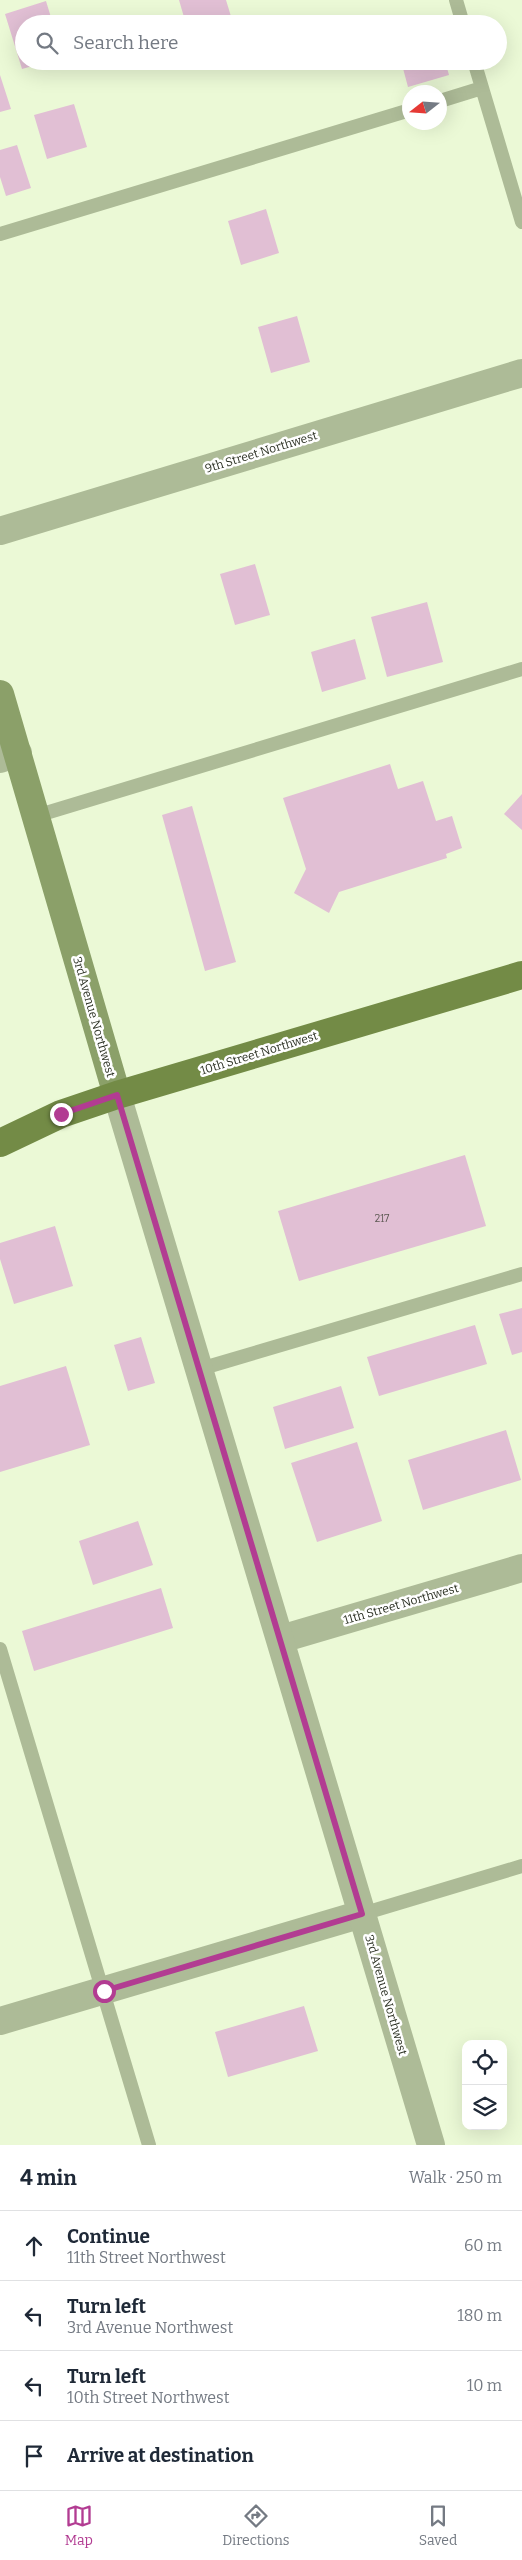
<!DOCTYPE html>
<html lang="en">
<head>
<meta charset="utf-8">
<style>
	body { margin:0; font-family:Bitter,serif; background:#f2f2f3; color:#1f2937 }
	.controls { position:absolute; right:15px; bottom:15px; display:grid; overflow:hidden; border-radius:10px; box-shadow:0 5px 20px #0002 }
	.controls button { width:45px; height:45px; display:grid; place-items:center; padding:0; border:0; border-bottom:1px solid #e0e1e3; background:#fff; color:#1f2937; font:25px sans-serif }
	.compass { position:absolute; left:402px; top:85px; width:45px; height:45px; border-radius:50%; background:#fff; box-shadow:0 5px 20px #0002; rotate:253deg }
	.stop { position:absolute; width:15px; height:15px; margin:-11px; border:4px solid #b23c92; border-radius:50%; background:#fff }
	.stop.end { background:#b23c92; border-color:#fff; box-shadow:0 1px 5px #0008 }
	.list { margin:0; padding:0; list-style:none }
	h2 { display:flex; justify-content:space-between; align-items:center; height:65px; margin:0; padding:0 20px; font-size:21px }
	h2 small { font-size:16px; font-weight:400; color:#747a83 }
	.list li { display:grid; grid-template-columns:32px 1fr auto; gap:15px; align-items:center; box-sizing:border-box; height:70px; padding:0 20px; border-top:1px solid #e0e1e3 }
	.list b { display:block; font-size:19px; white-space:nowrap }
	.list p { margin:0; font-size:16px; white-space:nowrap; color:#747a83 }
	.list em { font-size:16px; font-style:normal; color:#747a83 }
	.icon { flex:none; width:28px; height:28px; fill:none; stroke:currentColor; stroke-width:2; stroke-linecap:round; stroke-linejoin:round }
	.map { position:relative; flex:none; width:522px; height:2145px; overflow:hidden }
	.search { position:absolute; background:#fff; box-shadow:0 5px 20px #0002; left:15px; right:15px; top:15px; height:55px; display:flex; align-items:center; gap:12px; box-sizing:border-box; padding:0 18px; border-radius:28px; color:#747a83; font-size:19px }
	.sheet { height:345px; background:#fff }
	nav { display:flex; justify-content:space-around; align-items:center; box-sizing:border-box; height:70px; border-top:1px solid #e0e1e3; background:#fff; font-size:14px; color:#747a83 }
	nav a { display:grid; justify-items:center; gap:2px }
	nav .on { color:#b23c92 }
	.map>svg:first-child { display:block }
	.building { fill:#e1bfd4 }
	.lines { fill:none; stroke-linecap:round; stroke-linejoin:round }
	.service { stroke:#adbb97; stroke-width:14 }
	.minor { stroke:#adbb97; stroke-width:28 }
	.tertiary { stroke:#adbb97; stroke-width:28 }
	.secondary { stroke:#8ba069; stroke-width:28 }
	.primary { stroke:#738b46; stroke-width:28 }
	.route { stroke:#b23c92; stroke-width:6 }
	.labels { text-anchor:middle; stroke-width:5; stroke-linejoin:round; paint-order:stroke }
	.number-label { font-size:10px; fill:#5c5752 }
	.street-label { font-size:12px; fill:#2f3427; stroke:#fff }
</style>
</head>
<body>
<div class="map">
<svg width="522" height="2145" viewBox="0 0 522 2145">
	<rect width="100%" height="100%" fill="#ebf9d6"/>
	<path class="building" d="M179,0h47l7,23 -47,1z
		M46,1l7,23h-29v37l23,1 -25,7 -17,-55z
		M401,61h44l4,14 -41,12z
		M0,75l11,34 -11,3z
		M74,104l13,43 -40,12 -13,-44z
		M17,145l14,43 -25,8 -6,-19v-27z
		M266,209l13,44 -38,12 -13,-44z
		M297,316l13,46 -39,11 -13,-46z
		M255,564l15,51 -35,10 -15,-51z
		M427,602l16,60 -56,15 -16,-60z
		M355,639l11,40 -44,13 -11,-40z
		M390,764l8,25 25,-8 13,40 16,-5 10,32 -16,6 1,4 -108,34 -10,21 -35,-20 12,-24 -23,-71z
		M522,794v36l-18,-16z
		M192,806l44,156 -31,9 -43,-156z
		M465,1155l21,71 -187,55 -21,-70z
		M55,1226l18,60 -59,18 -14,-45v-16z
		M522,1308v44l-10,3 -13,-41z
		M475,1325l12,39 -108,32 -12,-39z
		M141,1337l14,46 -27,8 -14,-46z
		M66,1366l24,79 -90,27v-86z
		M341,1386l13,42 -69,21 -12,-42z
		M506,1430l15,50 -98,30 -15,-50z
		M357,1442l25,79 -65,21 -26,-79z
		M138,1521l15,44 -60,20 -14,-44z
		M161,1588l12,40 -139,43 -12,-40z
		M304,2006l14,45 -90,26 -13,-45z"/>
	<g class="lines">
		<path class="service" d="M456,0l7,24
			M474,61l48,161
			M440,101l42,-13
			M0,234l410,-124
			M36,816l486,-147
			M200,1369l322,-95
			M0,1649l149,496
			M362,1914l160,-48"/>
		<path class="minor" d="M0,531l522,-158
			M0,759l18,-6
			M281,1639l241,-71
			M0,2021l362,-107"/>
		<path class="tertiary" d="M117,1095l314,1050"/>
		<path class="secondary" d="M0,694l117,401"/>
		<path class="primary" d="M0,1143l61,-29 56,-19 405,-120"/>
	</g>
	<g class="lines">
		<path class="route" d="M61,1114l56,-19 245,819 -258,77"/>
	</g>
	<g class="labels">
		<g class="number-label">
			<text x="382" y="1222">217</text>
		</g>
		<g class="street-label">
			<text transform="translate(261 452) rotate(-17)" y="4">9th Street Northwest</text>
			<text transform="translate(94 1017) rotate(74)" y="4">3rd Avenue Northwest</text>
			<text transform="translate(259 1053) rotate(-17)" y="4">10th Street Northwest</text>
			<text transform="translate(401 1604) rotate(-16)" y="4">11th Street Northwest</text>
			<text transform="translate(386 1995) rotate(74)" y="4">3rd Avenue Northwest</text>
		</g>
	</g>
</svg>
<div class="controls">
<button><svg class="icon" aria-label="locate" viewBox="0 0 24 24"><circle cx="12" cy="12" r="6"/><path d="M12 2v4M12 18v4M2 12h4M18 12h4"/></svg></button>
<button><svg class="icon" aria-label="layers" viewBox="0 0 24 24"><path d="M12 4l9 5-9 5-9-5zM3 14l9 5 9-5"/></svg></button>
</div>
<svg class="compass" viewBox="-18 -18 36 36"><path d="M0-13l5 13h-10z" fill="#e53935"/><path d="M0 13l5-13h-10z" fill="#747a83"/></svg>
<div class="stop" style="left:104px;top:1991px"></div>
<div class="stop end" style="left:61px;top:1114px"></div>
<div class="search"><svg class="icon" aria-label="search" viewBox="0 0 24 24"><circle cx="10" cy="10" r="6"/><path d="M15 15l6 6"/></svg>Search here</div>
</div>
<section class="sheet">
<h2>4 min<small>Walk · 250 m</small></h2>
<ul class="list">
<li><svg class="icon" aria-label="ahead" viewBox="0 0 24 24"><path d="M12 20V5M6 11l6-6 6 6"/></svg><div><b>Continue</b><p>11th Street Northwest</p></div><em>60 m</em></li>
<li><svg class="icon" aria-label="left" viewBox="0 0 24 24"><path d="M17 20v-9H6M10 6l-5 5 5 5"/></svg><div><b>Turn left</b><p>3rd Avenue Northwest</p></div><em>180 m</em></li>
<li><svg class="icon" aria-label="left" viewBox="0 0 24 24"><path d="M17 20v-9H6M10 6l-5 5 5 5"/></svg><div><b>Turn left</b><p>10th Street Northwest</p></div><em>10 m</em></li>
<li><svg class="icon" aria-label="arrive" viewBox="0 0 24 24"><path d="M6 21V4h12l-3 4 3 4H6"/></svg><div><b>Arrive at destination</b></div></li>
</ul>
</section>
<nav>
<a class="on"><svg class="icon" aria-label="map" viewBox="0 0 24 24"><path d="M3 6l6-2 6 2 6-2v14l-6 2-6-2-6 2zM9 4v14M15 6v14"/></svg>Map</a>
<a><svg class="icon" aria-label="directions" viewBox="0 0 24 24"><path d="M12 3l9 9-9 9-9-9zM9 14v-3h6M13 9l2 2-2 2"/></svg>Directions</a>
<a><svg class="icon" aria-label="saved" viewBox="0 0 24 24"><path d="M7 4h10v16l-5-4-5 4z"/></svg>Saved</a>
</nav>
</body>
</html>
